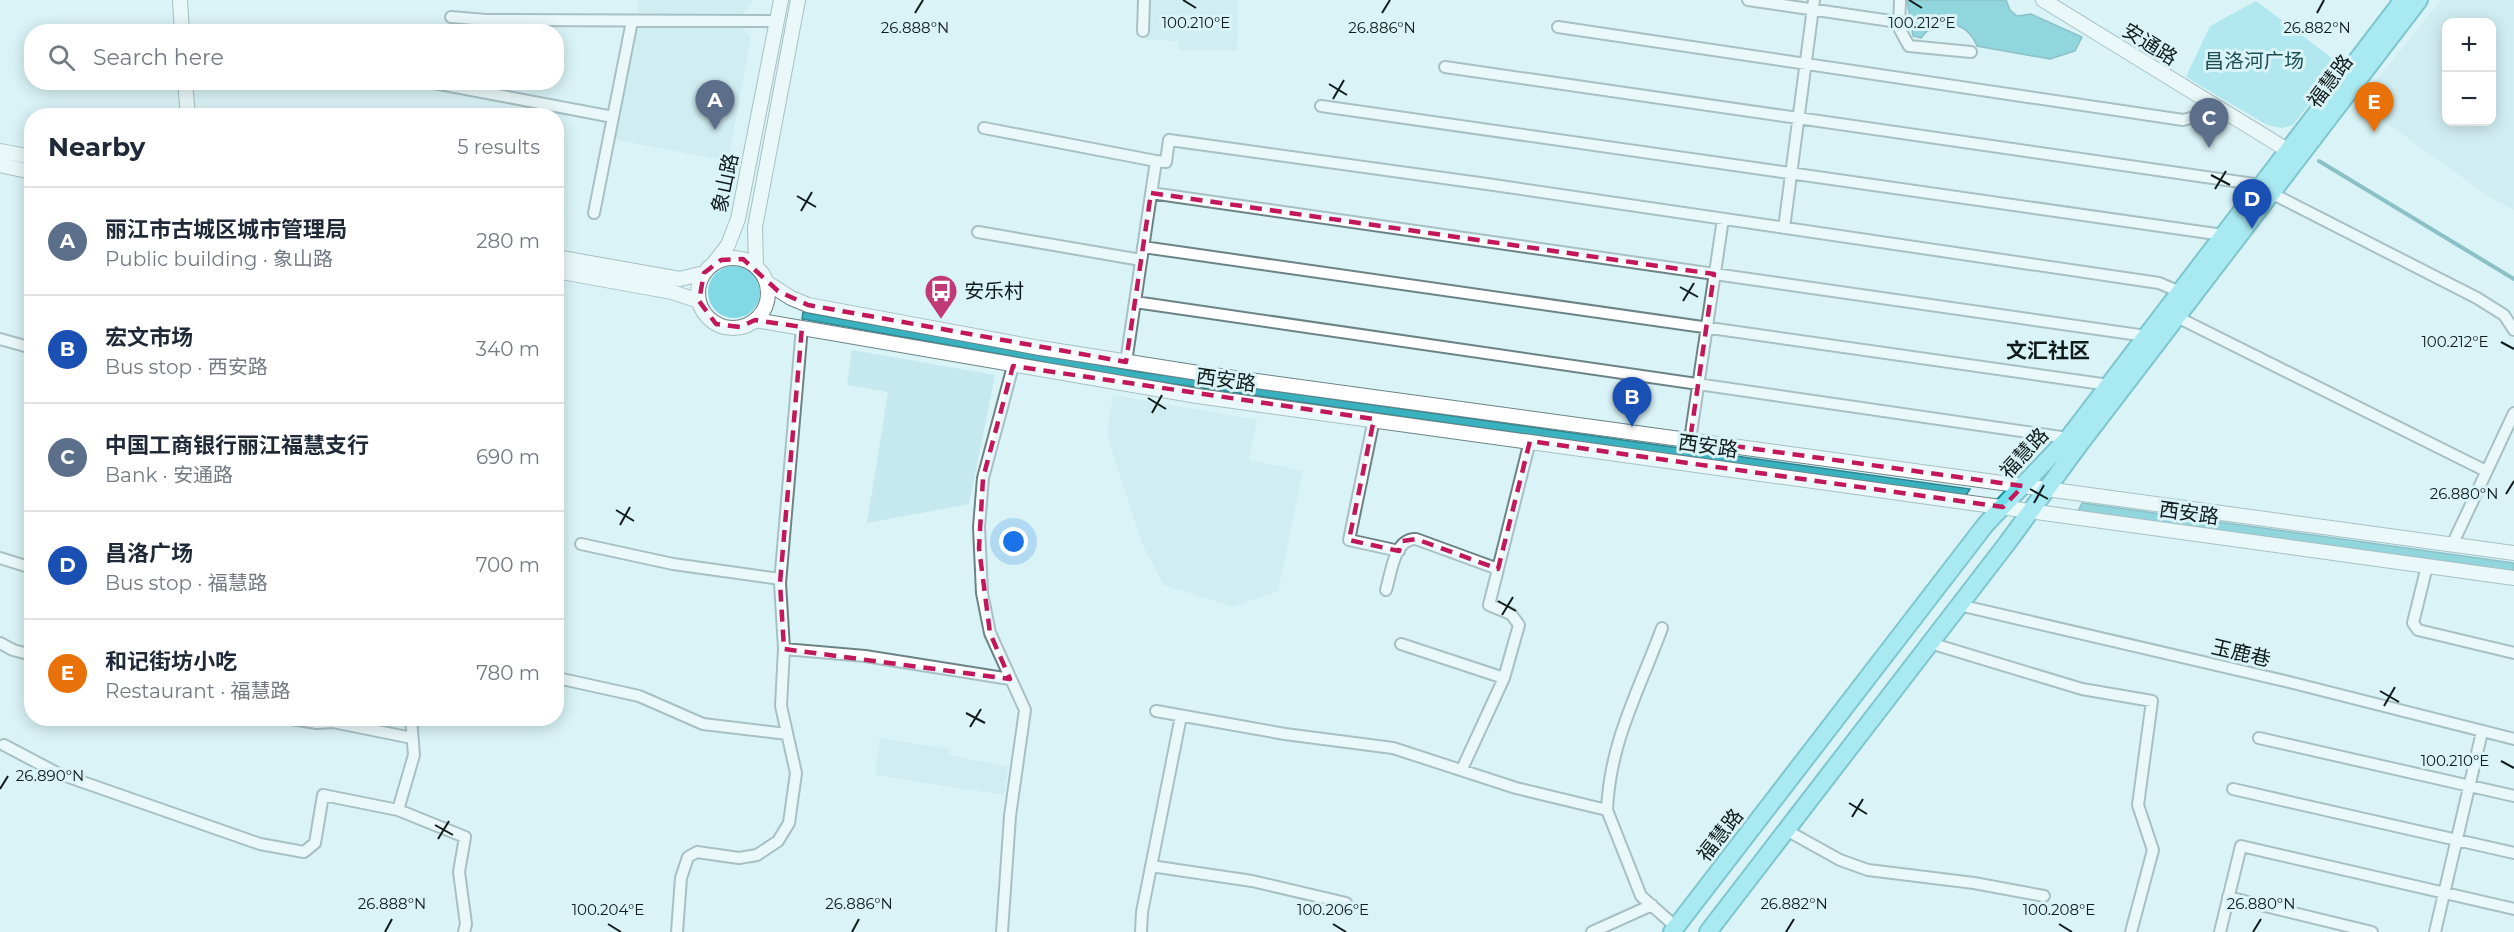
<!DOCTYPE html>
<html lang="en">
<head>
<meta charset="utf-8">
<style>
	body { margin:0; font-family:Montserrat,"Noto Sans SC",sans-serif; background:#f6f6f7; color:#1f2937 }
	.controls { position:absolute; right:18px; top:18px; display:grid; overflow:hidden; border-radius:12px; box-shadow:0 3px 15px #0003 }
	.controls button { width:54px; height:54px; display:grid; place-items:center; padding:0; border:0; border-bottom:2px solid #e0e1e3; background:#fff; color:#1f2937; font:30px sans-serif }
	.you { position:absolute; left:1014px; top:542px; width:21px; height:21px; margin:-15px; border:4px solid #fff; border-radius:50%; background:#1a73e8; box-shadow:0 0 0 9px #1a73e833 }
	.badge { display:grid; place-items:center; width:39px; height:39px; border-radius:50%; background:#1a73e8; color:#fff; font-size:20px; font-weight:700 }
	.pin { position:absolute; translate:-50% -50px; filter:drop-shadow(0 2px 3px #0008) }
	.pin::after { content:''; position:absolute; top:32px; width:21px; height:18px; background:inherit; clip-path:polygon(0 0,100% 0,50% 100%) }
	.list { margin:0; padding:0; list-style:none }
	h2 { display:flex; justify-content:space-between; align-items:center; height:78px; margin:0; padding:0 24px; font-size:26px }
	h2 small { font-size:20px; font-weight:400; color:#747a83 }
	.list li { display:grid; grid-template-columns:39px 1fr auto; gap:18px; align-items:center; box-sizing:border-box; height:108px; padding:0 24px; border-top:2px solid #e0e1e3 }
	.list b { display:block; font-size:22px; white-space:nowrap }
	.list p { margin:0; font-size:20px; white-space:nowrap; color:#747a83 }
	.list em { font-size:20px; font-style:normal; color:#747a83 }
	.icon { flex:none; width:33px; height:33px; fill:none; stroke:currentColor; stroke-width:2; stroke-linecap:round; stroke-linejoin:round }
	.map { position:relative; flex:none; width:2514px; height:932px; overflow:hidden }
	.search { position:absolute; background:#fff; box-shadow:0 3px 15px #0003; left:24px; top:24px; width:540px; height:66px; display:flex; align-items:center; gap:15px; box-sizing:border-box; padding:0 21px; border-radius:24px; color:#747a83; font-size:22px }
	.panel { position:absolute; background:#fff; box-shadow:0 3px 15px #0003; left:24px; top:108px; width:540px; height:618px; border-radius:24px }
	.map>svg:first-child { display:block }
	.built { fill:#c5e9ee; fill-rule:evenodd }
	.green { fill:#80d9e5 }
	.water { fill:#3ab1bf; stroke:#2e848e; stroke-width:1.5 }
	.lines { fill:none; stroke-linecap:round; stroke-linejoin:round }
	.stream { stroke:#2e848e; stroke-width:4 }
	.minor-casing { stroke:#6b8386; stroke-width:14 }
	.tertiary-casing { stroke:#6b8386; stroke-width:16 }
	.primary-casing { stroke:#118f9c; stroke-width:20 }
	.minor { stroke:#fff; stroke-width:10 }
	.tertiary { stroke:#fff; stroke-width:14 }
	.primary { stroke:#70e1ed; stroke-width:16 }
	.marked { fill:none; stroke:#c2185b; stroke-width:4.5; stroke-dasharray:12 8; stroke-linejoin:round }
	.ticks { fill:none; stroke:#111b1c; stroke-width:2 }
	.labels { text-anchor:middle; stroke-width:6; stroke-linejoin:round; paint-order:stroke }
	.street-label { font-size:20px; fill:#111b1c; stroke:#d9f3f6 }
	.park-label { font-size:20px; fill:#1d4f55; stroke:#d9f3f6 }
	.poi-label { font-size:20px; fill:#111b1c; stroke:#d9f3f6; text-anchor:start }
	.neighbourhood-label { font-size:21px; font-weight:bold; fill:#111b1c; stroke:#d9f3f6 }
	.ticks-label { font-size:15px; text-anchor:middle; fill:#111b1c; stroke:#d9f3f6; stroke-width:6; stroke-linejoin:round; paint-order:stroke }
</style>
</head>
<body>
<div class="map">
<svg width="2514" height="932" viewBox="0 0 2514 932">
	<rect width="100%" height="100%" fill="#d9f3f6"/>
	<path class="built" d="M638,0h116l-14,17 -102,-4z
		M1147,0h91l-1,51 -58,-1v-9l-33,-1z
		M2441,0h73v210l-23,-12 -132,-95zM2446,22h46v100h-46z
		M634,26h108l9,12 -23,123 -116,-22z
		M852,350l143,25 -26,129 -102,19 21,-131 -41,-7z
		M1113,395l144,25 -8,40 54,11 -25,120 -45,16 -69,-22 -22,-41 -35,-109z
		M880,738l70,11 -1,6 59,12 -4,28 -129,-20z"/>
	<path class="green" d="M2256,1l84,63 -47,61 -11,3 -15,-3 -81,-48 24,-51z
		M708 292a26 26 0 1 1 52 0a26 26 0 1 1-52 0Z"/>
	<path class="water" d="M1907,0h99l4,10 7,6 14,-2 51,23 -7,14 -25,8 -73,-13c-10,-26 -40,-30 -56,-8l-8,-2z
		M803,312l331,59 836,118 -5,8 -833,-119 -330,-59z
		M2082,503l432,60v10l-437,-60z"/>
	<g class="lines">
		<path class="stream" d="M2319,161l195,118"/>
		<g class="minor-casing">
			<path id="minor" d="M1748,0l150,22
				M1900,0l-1,28 10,18 62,6
				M451,17l35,3 291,1
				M1558,27l625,93 39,-10
				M1143,31l1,-31
				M1445,67l816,118
				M429,82l184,35
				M1321,106l902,129
				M984,128l172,33
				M1151,193l995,143
				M2271,193l206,105 27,17 10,15
				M594,213l38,-192
				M1784,228l30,-228
				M978,232l163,28
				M1143,247l966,138
				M1135,302l933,136
				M2177,317l309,154
				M0,339l32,9
				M1126,362l30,-201 10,1 3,-22 318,44 672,99 21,9
				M1374,419l-25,121 50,11
				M1690,440l33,-221
				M581,544l92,20 107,15
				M2452,545l62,-132
				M0,558l32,10
				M2427,566l-14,57 5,7 96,23
				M1386,590c5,-16 8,-52 30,-51l82,30
				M1959,605l330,77 225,57
				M0,643l13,7 19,5
				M1930,643l152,46 70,12 -14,104 15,45 -22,82
				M1401,644l103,34
				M784,649l81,7 145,23
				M562,679l77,17 64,28 84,10
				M1156,711l129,23 108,14 123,40 91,22 34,86 35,31
				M285,718l32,5 16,-1 79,16
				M2259,738l255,58
				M4,745l53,28 203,71 44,8 11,-9 8,-48 75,15 67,27 -6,35 7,52 -2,8
				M1462,769l42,-91 15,-53 -8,-11 -22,-9 41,-164
				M2233,789l281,64
				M398,810l16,-55 -3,-37
				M1607,810c3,-69 32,-119 55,-182
				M1786,830l54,30 28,10 106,13 70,13
				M1151,866l101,15 94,22
				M2228,897l144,35
				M677,932l4,-54 7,-21 9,-5 42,6 18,-3 21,-14 11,-18 7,-50 -15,-67 3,-57 -4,-66 22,-256
				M1002,932l8,-116 15,-106 -35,-77 -8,-40 -3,-66 4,-49 30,-112
				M1141,932l1,-20 39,-196
				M1592,932l60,-27
				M2220,932l21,-86 273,63
				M2435,932l47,-200"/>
		</g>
		<g class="tertiary-casing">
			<path id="tertiary" d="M180,0l2,32
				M2043,0l254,156
				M185,82l3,34
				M0,151l32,6
				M0,165l32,7
				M556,257l124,22 24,-6
				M698 293a35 35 0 1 1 70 0a35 35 0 1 1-70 0Z
				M714,263l14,-18 10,-26 43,-219
				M756,267l-1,-40 43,-227
				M556,271l116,21 27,9
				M766,282l25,16 17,7 232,43 165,26 1309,179
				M755,320l442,76 1317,182"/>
		</g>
		<g class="primary-casing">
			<path id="primary" d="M1672,932l314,-408 83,-87 334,-437
				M1708,932l300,-390 71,-97 340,-445"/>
		</g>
		<use href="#minor" class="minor"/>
		<use href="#tertiary" class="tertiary"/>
		<use href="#primary" class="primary"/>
	</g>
	<path d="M0 0H2514V932H0ZM1151,193l563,81 -24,166 333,46 -20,21 -473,-66 -32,128 -82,-30 -14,2 -3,10 -50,-11 25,-121 -361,-53 -30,112 -4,70 11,85 20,46 -226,-30 -4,-66 22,-256 -47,-7 -15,7 -24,-3 -17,-23 5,-28 17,-13 22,-1 35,32 30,14 318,57z" fill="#d9f3f6" fill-opacity=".55" fill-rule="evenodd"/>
	<path class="marked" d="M1151,193l563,81 -24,166 333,46 -20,21 -473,-66 -32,128 -82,-30 -14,2 -3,10 -50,-11 25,-121 -361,-53 -30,112 -4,70 11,85 20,46 -226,-30 -4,-66 22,-256 -47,-7 -15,7 -24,-3 -17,-23 5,-28 17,-13 22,-1 35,32 30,14 318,57z"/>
	<path class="ticks" d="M1183,0l13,8M1909,0l13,8M915,13l8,-13M1382,13l8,-13M2317,13l7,-13M1329,84l18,11M1333,99l11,-19M2211,175l19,10M2215,189l11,-18M797,196l19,11M801,211l11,-19M1680,287l18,10M1683,301l11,-18M2501,342l13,7M1148,398l18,11M1152,413l10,-18M2030,489l18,10M2506,494l8,-13M2034,503l10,-18M616,510l18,11M620,525l10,-18M1498,601l18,10M1502,615l11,-18M2380,691l19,11M2384,706l11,-19M966,713l19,10M970,727l11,-18M2501,761l13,7M0,789l8,-13M1849,803l18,11M1852,817l11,-18M435,825l18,10M438,839l11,-18M608,924l13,8M1333,924l13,8M2059,924l13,8M385,932l7,-13M852,932l7,-13M1786,932l8,-13M2253,932l8,-13"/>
	<defs>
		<g id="bus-pin" transform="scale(1.725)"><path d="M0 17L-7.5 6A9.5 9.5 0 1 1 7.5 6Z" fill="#c13977" stroke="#d9f3f6"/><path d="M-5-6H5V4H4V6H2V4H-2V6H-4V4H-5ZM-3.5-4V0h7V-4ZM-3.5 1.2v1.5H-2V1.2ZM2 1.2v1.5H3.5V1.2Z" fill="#fff"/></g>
	</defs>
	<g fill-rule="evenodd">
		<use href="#bus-pin" x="941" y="291"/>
	</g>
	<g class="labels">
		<g class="street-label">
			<text transform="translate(2150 44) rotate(32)" y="7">安通路</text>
			<text transform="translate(2330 81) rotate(-53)" y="7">福慧路</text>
			<text transform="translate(725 183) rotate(-78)" y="7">象山路</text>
			<text transform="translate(1226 380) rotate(8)" y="7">西安路</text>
			<text transform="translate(1708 446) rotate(8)" y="7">西安路</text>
			<text transform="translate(2024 453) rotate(-47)" y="7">福慧路</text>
			<text transform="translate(2189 513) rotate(8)" y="7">西安路</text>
			<text transform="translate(2241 653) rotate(13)" y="7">玉鹿巷</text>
			<text transform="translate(1720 835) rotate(-52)" y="7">福慧路</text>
		</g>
		<g class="park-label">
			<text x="2254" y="68">昌洛河广场</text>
		</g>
		<g class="poi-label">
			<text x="964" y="298">安乐村</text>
		</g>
		<g class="neighbourhood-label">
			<text x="2048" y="358">文汇社区</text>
		</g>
	</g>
	<g class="ticks-label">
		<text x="1196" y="28">100.210°E</text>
		<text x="1922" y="28">100.212°E</text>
		<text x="915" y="33">26.888°N</text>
		<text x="1382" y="33">26.886°N</text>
		<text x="2317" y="33">26.882°N</text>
		<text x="2455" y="347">100.212°E</text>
		<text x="2464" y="499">26.880°N</text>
		<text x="2455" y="766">100.210°E</text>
		<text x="50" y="781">26.890°N</text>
		<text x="392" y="909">26.888°N</text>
		<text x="859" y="909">26.886°N</text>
		<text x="1794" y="909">26.882°N</text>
		<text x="2261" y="909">26.880°N</text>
		<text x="608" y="915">100.204°E</text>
		<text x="1333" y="915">100.206°E</text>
		<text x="2059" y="915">100.208°E</text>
	</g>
</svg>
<div class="controls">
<button>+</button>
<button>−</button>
</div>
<div class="you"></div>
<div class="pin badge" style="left:715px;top:130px;background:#5c6f8a">A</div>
<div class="pin badge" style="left:1632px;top:427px;background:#1a4fb4">B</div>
<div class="pin badge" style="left:2209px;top:148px;background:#5c6f8a">C</div>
<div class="pin badge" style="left:2252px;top:229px;background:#1a4fb4">D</div>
<div class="pin badge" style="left:2374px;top:132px;background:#e8710a">E</div>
<div class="search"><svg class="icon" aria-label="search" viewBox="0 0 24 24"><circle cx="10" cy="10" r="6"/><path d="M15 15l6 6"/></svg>Search here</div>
<section class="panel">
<h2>Nearby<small>5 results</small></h2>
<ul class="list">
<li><span class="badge" style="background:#5c6f8a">A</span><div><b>丽江市古城区城市管理局</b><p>Public building · 象山路</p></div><em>280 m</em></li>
<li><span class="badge" style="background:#1a4fb4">B</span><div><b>宏文市场</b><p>Bus stop · 西安路</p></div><em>340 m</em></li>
<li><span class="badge" style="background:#5c6f8a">C</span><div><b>中国工商银行丽江福慧支行</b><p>Bank · 安通路</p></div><em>690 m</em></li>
<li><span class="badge" style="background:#1a4fb4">D</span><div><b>昌洛广场</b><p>Bus stop · 福慧路</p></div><em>700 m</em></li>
<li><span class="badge" style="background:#e8710a">E</span><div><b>和记街坊小吃</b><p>Restaurant · 福慧路</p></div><em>780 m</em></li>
</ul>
</section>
</div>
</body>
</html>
